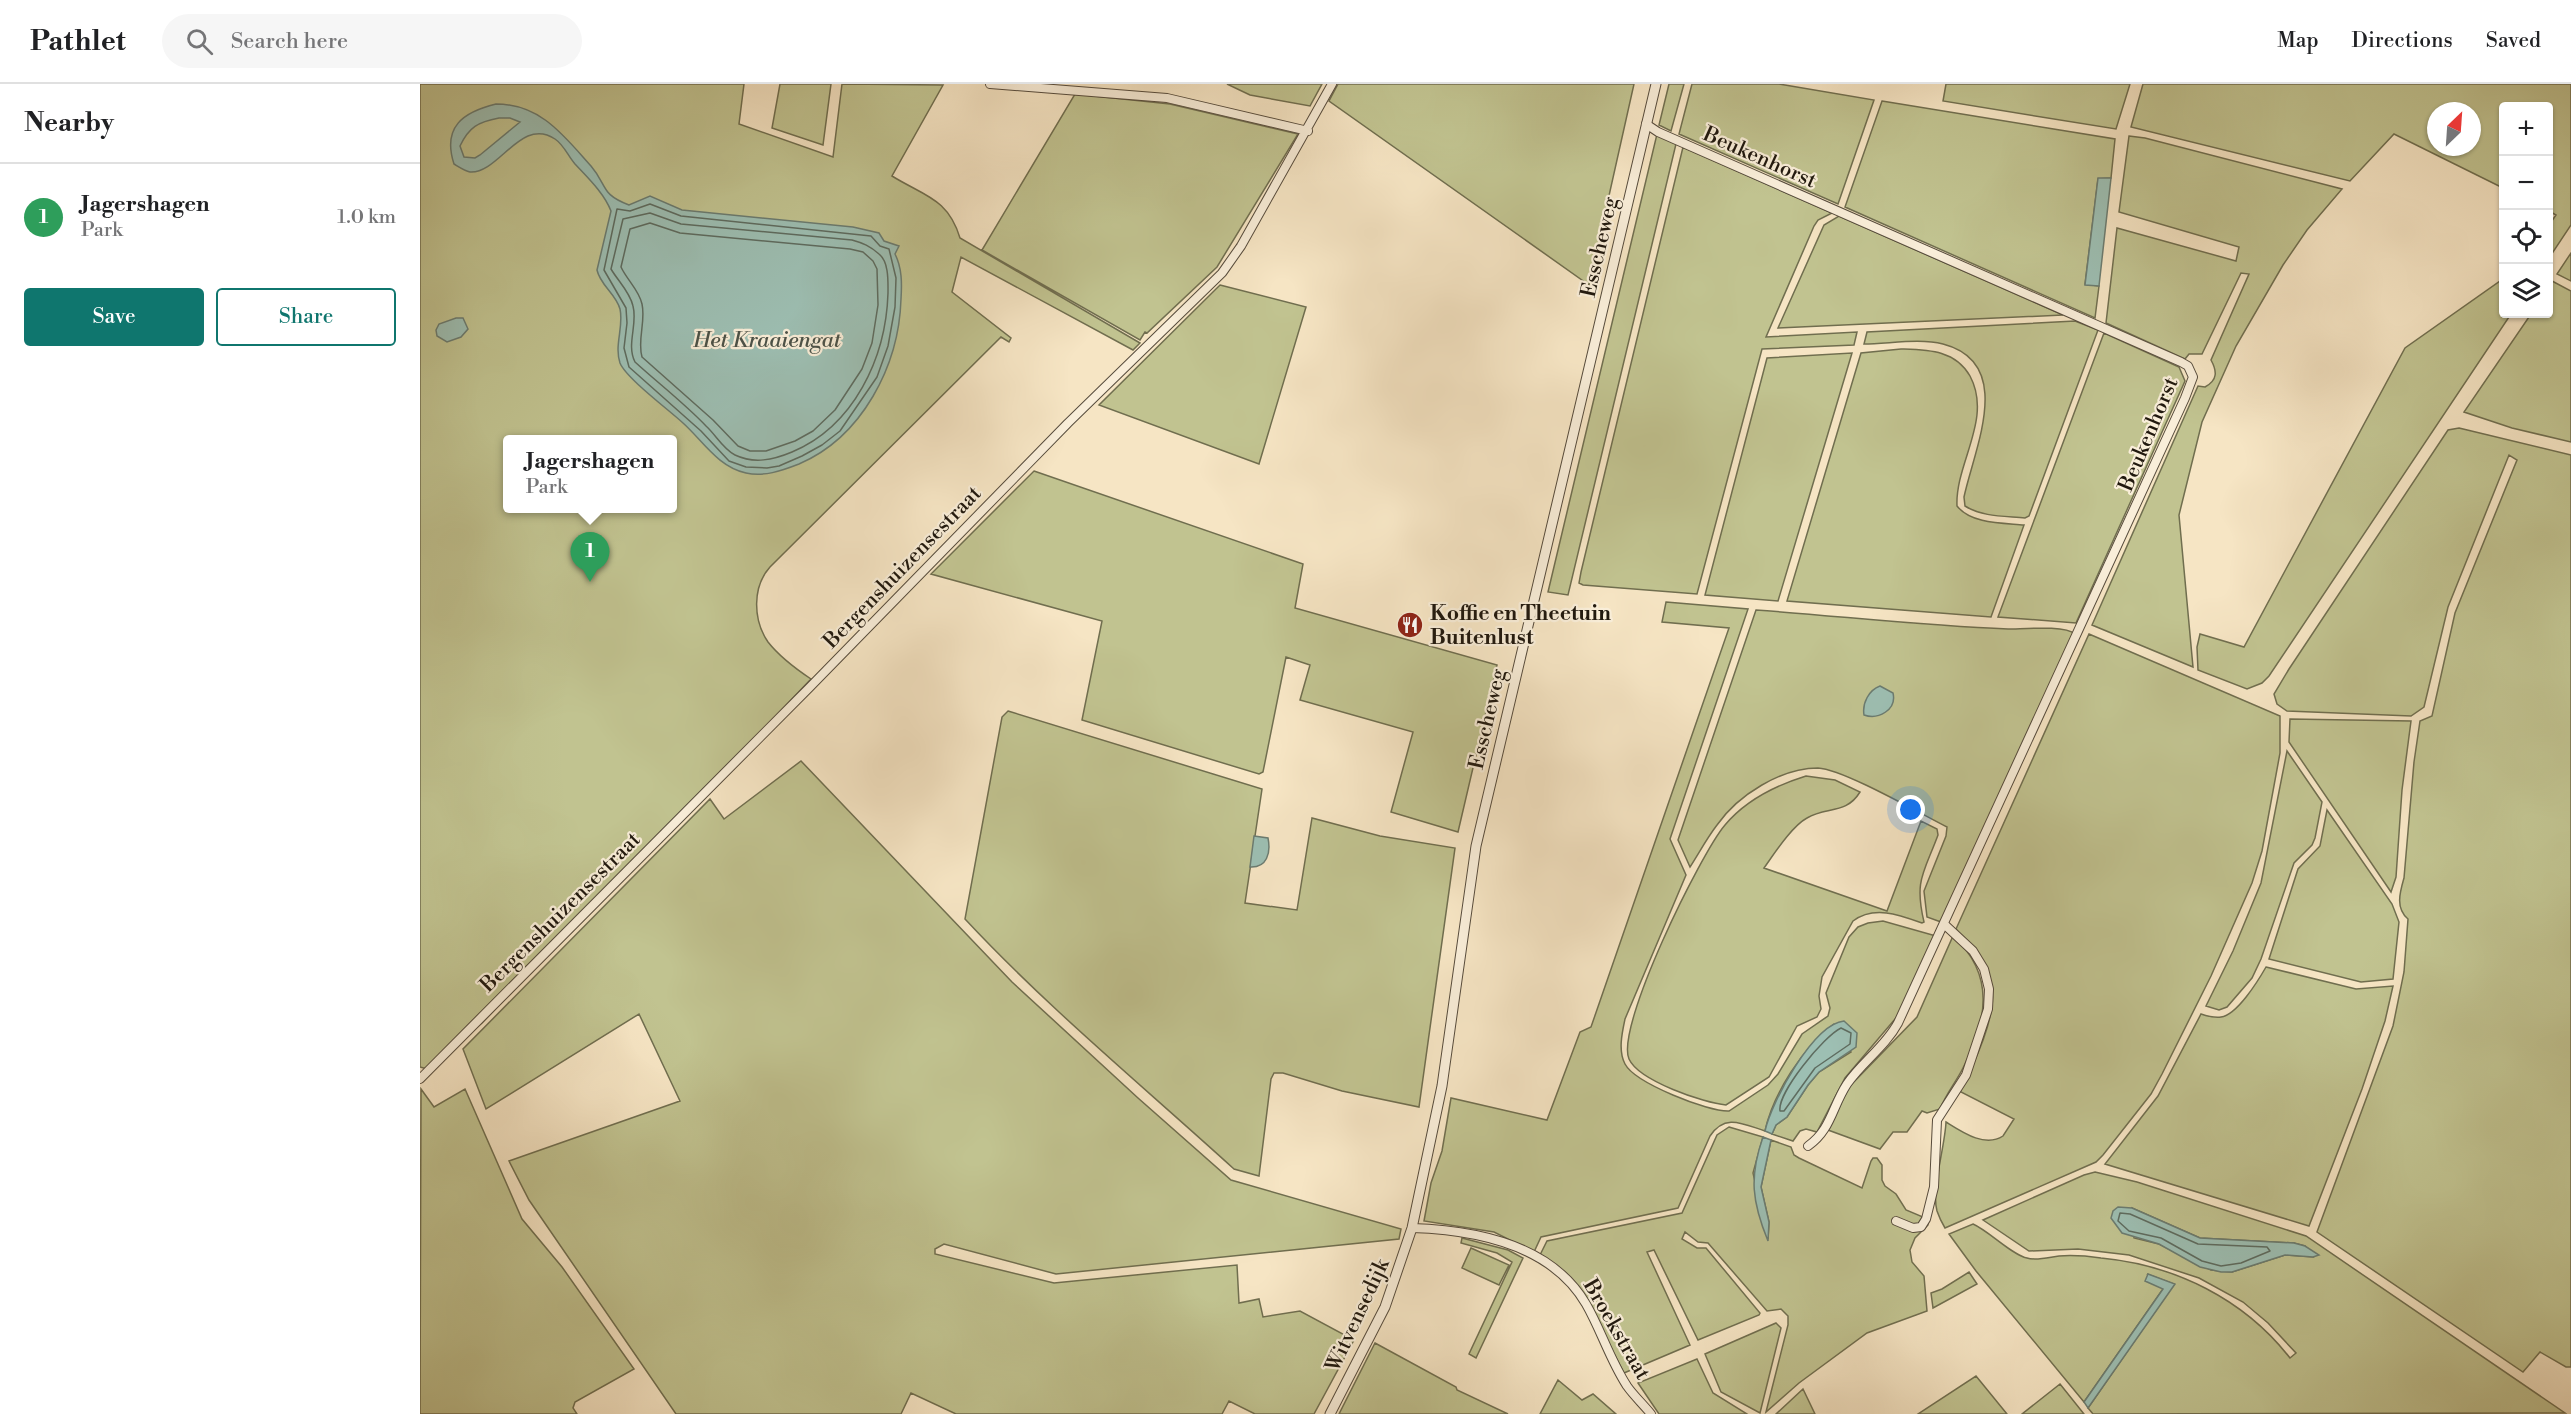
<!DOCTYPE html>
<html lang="en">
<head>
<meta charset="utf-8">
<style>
	body { margin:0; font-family:"Libre Bodoni",serif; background:#f6f6f6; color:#202124 }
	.controls { position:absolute; right:18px; top:18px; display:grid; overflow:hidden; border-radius:6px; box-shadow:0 2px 4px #0004 }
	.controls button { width:54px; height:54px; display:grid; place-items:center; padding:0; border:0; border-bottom:2px solid #e0e0e0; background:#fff; color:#202124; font:30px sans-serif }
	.compass { position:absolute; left:2007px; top:18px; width:54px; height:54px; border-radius:50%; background:#fff; box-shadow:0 2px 4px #0004; rotate:25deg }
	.you { position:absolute; left:1491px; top:726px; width:21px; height:21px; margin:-15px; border:4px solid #fff; border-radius:50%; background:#1a73e8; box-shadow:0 0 0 9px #1a73e833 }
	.badge { display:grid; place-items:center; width:39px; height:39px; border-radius:50%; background:#0f766e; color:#fff; font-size:20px; font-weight:700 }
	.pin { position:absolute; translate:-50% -50px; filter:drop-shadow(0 2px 3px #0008) }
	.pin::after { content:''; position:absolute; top:32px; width:21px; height:18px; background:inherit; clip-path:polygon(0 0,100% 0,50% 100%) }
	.popup { position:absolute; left:83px; top:351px; width:174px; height:78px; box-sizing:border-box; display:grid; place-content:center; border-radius:6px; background:#fff; filter:drop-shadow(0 2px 4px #0005); font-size:20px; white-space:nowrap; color:#757577 }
	.popup b { font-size:22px; color:#202124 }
	.popup::after { content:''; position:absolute; left:50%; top:100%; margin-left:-12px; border:12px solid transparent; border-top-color:#fff }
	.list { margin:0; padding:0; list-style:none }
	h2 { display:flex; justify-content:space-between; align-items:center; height:78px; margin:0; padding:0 24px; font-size:26px }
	h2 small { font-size:20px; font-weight:400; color:#757577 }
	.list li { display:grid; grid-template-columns:39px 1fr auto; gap:18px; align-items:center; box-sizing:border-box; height:108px; padding:0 24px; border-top:2px solid #e0e0e0 }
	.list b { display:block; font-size:22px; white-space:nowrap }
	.list p { margin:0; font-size:20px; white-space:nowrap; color:#757577 }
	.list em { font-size:20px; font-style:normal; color:#757577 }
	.actions { display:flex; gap:12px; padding:18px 24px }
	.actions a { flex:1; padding:14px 0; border:2px solid #0f766e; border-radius:6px; text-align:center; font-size:21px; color:#0f766e }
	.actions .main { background:#0f766e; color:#fff }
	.icon { flex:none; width:33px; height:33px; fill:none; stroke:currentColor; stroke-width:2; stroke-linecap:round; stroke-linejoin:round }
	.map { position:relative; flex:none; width:2151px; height:1330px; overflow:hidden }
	header { display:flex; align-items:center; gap:36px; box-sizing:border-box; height:84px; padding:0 30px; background:#fff; border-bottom:2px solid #e0e0e0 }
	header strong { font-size:28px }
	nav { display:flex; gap:33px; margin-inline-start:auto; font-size:21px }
	.search { width:420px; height:54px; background:#f6f6f6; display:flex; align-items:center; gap:15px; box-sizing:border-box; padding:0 21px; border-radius:33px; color:#757577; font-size:22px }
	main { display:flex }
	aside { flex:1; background:#fff }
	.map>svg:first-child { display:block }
	.green { fill:#c1c390; stroke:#706e4f; stroke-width:1.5; fill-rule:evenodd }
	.water { fill:#9dbfb3; stroke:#6b7c71; stroke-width:1.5; fill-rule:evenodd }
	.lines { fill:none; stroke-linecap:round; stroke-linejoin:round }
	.shore { stroke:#5e6c60; stroke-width:1.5 }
	.minor-casing { stroke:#564b3c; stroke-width:10 }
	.tertiary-casing { stroke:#564b3c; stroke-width:11 }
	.minor { stroke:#f9eed9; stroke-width:8 }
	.tertiary { stroke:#f9eed9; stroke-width:9 }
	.labels { text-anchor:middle; stroke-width:4.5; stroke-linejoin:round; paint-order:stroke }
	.street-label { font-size:21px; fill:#20180e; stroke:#f9eed9 }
	.poi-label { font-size:21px; font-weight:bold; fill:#20180e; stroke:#f9eed9; text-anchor:start }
	.water-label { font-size:22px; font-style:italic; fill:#4c5248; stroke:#f9eed9 }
</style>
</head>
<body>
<header>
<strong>Pathlet</strong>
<div class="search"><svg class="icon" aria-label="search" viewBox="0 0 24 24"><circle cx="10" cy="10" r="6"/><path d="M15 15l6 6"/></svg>Search here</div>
<nav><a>Map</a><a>Directions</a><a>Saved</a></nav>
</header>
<main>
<aside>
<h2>Nearby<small></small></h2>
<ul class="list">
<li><span class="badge" style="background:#2e9e5b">1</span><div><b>Jagershagen</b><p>Park</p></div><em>1.0 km</em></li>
</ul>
<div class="actions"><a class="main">Save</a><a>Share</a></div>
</aside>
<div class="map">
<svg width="2151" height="1330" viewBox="0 0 2151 1330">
	<rect width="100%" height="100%" fill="#f6e5c4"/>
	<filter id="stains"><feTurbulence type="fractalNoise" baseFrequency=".00333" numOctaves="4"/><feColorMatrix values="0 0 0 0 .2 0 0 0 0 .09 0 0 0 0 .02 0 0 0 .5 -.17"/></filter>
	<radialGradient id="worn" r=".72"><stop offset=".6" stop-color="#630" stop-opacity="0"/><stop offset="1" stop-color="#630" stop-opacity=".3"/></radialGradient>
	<path class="green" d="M0,0h324l-5,40 94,33 9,-73 101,1 -51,91c32,20 56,22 68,62l180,105 -7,7 -172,-93 -9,35 59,46 -2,4 -8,-5 -231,230c-18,20 -17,53 -2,75 11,14 28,27 43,37l-329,344 -55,46 -7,-2zM88,356h164v68h-164z
		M360,0h51l-8,61 -51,-17z
		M807,0h95l-12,22 -60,-11z
		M918,0h296l-45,201 -260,-184z
		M1249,0h15l-13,47 -12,-6z
		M1272,0h87l95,16 -36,104 -159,-70z
		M1526,0h184l-14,45 -173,-28z
		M1723,0h428v141l-22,33v-33l7,-10 -7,-4 -1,-105h-44l-1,82 -109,-54 -44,47 -219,-54zM2016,27h36v36h-36z
		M655,10l95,10 128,30 -81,133 -70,66 -2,-1 -5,8 -158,-90z
		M1462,17l233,38 -4,39 -13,1 -13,105 14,2 -4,32 -250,-111z
		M1237,50l19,10 -108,451 -20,-3z
		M1709,52l16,2 197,51 -35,41 -24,35 -47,81 -34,76 -23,93 14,152 -101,-42 106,-239 7,1c13,-7 12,-16 6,-27l38,-86 -8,-1 -39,81h-13l-4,5 -79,-36 11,-95 119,33 3,-14 -120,-35z
		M1263,63l149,66 -14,7 -4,6 -48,111 91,-5 -3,13 -92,4 -65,245 -114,-9 -4,-2 2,-11z
		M1419,132l224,99 -285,13 46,-103z
		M2151,169v28l-14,-7z
		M2083,195l1,35h7l-242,362 -7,7 -15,6 -49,-19 -1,-23 3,-13 44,13 161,-299z
		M2132,197l19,10v151l-59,-14 -48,-16 67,-98h17l1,-27z
		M800,201l86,22 -47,157 -160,-59z
		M1655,237l23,9 -69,186 -4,2c-20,-2 -43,-1 -60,-12l-1,-9c10,-48 52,-134 -21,-153 -23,-6 -55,0 -79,0l3,-12z
		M1684,249l75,34 6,14 -109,242 -78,-6z
		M1481,265c28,1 54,1 69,27 23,43 -15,87 -13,130 14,18 46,17 67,19l-33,92 -204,-16 74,-248z
		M1432,269l-74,248 -73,-6 62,-237z
		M2039,344l112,27v912h-5l-26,-15 -17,20 -206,-140 76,-206 11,-54 4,-53c-13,-11 -8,-27 -4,-41l10,-116 6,-41 12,-5 23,-103 62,-153 -8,-5 -61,152 -24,100 -13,9 -124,-5 -10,-7 -3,-10 15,-25 159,-239z
		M614,387l269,93 -8,44 202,57 -39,167 -67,-20 22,-80 -113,-32 10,-35 -24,-8 -23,115 -4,2 -177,-54 20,-99 -171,-47z
		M1246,518l82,7 -78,230 16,36 -61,144c-3,14 -7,32 0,45 10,19 83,48 104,47l39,-26 10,-11 24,-40 26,-18 2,-8 -4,-15 23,-56 9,-10 10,-4 15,-2 53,15 -35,76 -56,66 -28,54 -11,-3 -6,2 -7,10 -21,-7 4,-9 11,-8 21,-32 11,-13 32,-20 -17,-28c-31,23 -61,70 -69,107 -22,-7 -40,-18 -55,5l-32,72 -137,29 -7,15 -40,-20 -70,-11 7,-38 11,-32 9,-53 96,22 33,-88 11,-5 138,-399 -67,-6z
		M1336,526c84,6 168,16 252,19 15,0 57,-4 67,5l-134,288 -14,-5 -3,-26 22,-55 1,-9c-26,-13 -104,-58 -129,-59 -37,0 -80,27 -101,57 -10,13 -18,28 -27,42l-12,-27z
		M1669,550l191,82v37l-18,98 -10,32 -41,93 -49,98 -11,20 -48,61 -7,7 -151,66c-3,-5 -6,-11 -8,-17 -6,-21 8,-64 9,-89 16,10 39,26 57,14l11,-17 -55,-28c14,-24 40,-78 32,-106 -5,-17 -23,-43 -35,-56z
		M588,627l254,78 -17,114 52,7 15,-92 68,18 75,12 -36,259 -77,-16 -59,-18h-9l-3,6 -12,97 -25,-7c-90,-82 -186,-161 -269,-250l37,-202z
		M1870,635l121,2 -9,69 -6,87 -5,15 -102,-150z
		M1867,667l35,51 -7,36 -3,7 -18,18 -33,96 -9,19 -25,29 -8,3 -13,-4 27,-55 28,-68z
		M381,677l211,221 126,116 93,82 170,49 -2,10 -343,35 -112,-30 -9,5v5l119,29 183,-18 2,38 20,-4 4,18 37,-6 54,29 -40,74h-59l-26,-13 -7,13h-266l-45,-21 -10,21h-225l-147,-214 -20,-39 171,-60 -41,-87 -153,95 -23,-60 247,-250 14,20z
		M1386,692l29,4 25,12c-14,23 -34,14 -53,26 -15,8 -33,36 -43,50l123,43 34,-90 16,8 1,6c-14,38 -24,45 -14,87l-2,1c-22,-8 -48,-18 -69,-2l-31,56 -3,19 2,13 -4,8 -20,9 -28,51 -43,28c-22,-2 -87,-24 -97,-46 -14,-32 72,-206 96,-234 21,-25 52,-40 81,-49z
		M1907,726l65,94 7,18 -6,57 -32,3 -92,-23 29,-90 22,-23z
		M1533,852c43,39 34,85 10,132 -7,14 -17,26 -23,41l-13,4 -5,-2 -15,21h-14l-13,17 -52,-19 21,-43 68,-70z
		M1846,883l90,22 37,-3 -8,35 -23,68 -53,137 -204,-62 53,-68 43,-82c6,2 13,4 20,3 16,-2 37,-36 45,-50z
		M1,1005l13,18 31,-18 57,130 40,48 72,102 -59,33 -2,6 4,6h-157z
		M1309,1043l34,10 -10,36 15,66 1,-17 -8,-35 10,-47 20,7 3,8 5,3 63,30 9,-27 2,-3h4l5,7v15l3,6 11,8 10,16 17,7 5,8 -13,13 -5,12 2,12 12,14 3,35 -60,22 -68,50 -33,29 22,-87v-9l-7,-7 -14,2 -59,-68 -10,-1 -13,-10 -3,7 15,9h9l54,65 -1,2 -61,25 -44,-90 -7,2 43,93 -66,28 -39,-75 -45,-43 7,-14 135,-28 35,-78z
		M1675,1088l42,10 169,54 259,177 -472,1 -5,-6 86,-124 -27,-10 16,15 -79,113 -108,-131 -27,-37 24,-10c16,7 39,31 54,34 9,3 23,-1 32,-2 14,-1 28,0 42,2 74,7 143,41 189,100l6,-5 -28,-30 -25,-21 -44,-24 -70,-23 -51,-6 -49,2 -46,-31 101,-45zM1712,1124l68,30 94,5 11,3 8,11 -28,-2 -53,17 -21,-2 -52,-26 -25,-6z
		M1042,1154l46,12 15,8 -47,100 -7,-4 43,-92 -15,-9 -36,-10z
		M1051,1164l38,17 -10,20 -37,-17z
		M1549,1188l8,12 -44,24 -2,-15 11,-4z
		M1356,1239l5,5 -21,85 -39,-21 -16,-38z
		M955,1259l81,44 1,3 51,24h-169z
		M1277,1275l16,34 34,21h-88l-21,-31z
		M1556,1292l31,38h-89z
		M1138,1296l24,20 11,-6 23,20h-76z
		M1640,1300l24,30h-62z
		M1383,1305l12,25h-39z"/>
	<path class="water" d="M76,20c45,0 68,32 95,62 17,20 9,28 38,39l21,-9 32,14 171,17 26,6 5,8 15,5 -4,8c7,14 7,29 6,45 -2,67 -39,138 -102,165 -18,7 -35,13 -53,9 -28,-6 -43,-32 -63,-50 -14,-13 -57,-45 -63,-60 -6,-18 4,-36 0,-54 -4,-15 -20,-24 -23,-39l14,-59c-7,-18 -23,-33 -36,-47 -7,-8 -11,-19 -20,-25 -34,-23 -56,35 -85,33 -5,-1 -11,-5 -16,-8 -12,-37 9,-52 42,-60zM79,34h11l10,4 -40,33 -5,3 -11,-1 -4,-11c9,-19 18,-24 39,-28z
		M1678,94h13l-12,108 -14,-1z
		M36,234h7l5,11 -7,8 -14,5 -10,-6 -1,-6 3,-6z
		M1460,602l13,7c4,17 -15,27 -29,22 -2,-12 5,-25 16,-29z
		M834,752l14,2c3,15 -1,30 -18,29z
		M1424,937l13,12 -1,14 -37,25 -11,13 -21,32 -11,8 -4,9 -7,-3c6,-28 48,-107 79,-110z
		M1343,1053l8,3 -10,47 8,35 -1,19c-16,-39 -19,-64 -5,-104z
		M1698,1123l14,1 68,30 94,5 11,3 14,9 -6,2 -28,-2 -53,17h-11l-21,-5 -41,-23 -37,-11 -11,-15 2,-7z
		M1728,1190l27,10 -87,124 -4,-6 79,-113 -18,-8z"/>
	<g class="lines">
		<path class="shore" d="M230,120l31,12 190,20 9,10 9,3 7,29 -1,29 -7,39 -11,31 -37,54 -18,14 -20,11 -23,10 -12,2 -21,-1 -17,-6 -28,-30 -72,-64 -5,-19 3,-25 -1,-15 -22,-38 13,-61 13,2z
			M230,129l31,11 171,16c11,3 18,6 27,14 10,8 9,27 9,39 -2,65 -34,133 -96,159 -19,8 -38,12 -57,3 -12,-6 -19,-20 -29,-29 -22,-23 -48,-43 -71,-64 -9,-18 3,-37 -2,-56 -3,-14 -15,-25 -22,-37l12,-50z
			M230,139l30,10 170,16 13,3 10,9 4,8 1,36 -6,38 -10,26 -27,41 -22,21 -18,10 -29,10h-16l-12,-5 -25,-26 -71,-63c-5,-17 4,-35 0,-53 -3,-14 -15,-24 -21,-37l9,-38z
			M1421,944l10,5 -1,11 -35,24 -31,43h-4c-3,-18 44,-75 61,-83z
			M1700,1129l10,1 68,30 69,3 3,4 -29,12 -20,3 -19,-5 -41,-23 -32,-7 -11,-10z"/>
		<g class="minor-casing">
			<path id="minor" d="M570,0l177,14 141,33
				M1226,40l12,8 523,230 7,4 5,11 -8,21 -287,625c-13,24 -36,39 -51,61 -15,23 -16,46 -39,62
				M0,995l389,-391 259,-265 154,-150 19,-27 91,-162
				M1476,1137l17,7 8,-1 5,-8 8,-32 3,-67 29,-45 22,-66 1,-20 -5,-20 -11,-18 -28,-26
				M992,1144c63,2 139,16 174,76 15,26 24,56 41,82 7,10 16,18 24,28"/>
		</g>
		<g class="tertiary-casing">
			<path id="tertiary" d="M910,1330l55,-107 27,-79 30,-142 34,-240 180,-762"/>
		</g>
		<use href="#minor" class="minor"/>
		<use href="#tertiary" class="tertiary"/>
	</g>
	<defs>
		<g id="restaurant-disc" transform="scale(1.35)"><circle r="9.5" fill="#8f2418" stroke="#f9eed9"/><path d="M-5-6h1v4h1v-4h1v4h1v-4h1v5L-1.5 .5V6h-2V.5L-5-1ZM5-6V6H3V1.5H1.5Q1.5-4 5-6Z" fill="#fff"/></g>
	</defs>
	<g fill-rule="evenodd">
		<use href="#restaurant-disc" x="990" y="541"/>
	</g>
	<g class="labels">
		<g class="street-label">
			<text transform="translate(1340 73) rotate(24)" y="7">Beukenhorst</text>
			<text transform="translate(1179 163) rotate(-77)" y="7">Esscheweg</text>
			<text transform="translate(1728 350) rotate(-67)" y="7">Beukenhorst</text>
			<text transform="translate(482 483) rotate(-46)" y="7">Bergenshuizensestraat</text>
			<text transform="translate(1067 635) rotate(-77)" y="7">Esscheweg</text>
			<text transform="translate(140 828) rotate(-45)" y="7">Bergenshuizensestraat</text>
			<text transform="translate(937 1231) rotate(-65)" y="7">Witvensedijk</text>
			<text transform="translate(1197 1245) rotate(60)" y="7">Broekstraat</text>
		</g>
		<g class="poi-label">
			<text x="1010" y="536">Koffie en Theetuin<tspan x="1010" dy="24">Buitenlust</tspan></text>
		</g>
		<g class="water-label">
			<text x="347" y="263">Het Kraaiengat</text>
		</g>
	</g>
	<rect width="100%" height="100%" filter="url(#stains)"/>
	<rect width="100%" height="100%" fill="url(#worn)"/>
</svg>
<div class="controls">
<button>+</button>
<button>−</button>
<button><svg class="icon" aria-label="locate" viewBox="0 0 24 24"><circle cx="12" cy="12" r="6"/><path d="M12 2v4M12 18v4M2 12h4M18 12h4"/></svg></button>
<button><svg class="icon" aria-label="layers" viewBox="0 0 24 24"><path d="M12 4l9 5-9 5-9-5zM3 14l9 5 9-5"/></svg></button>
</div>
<svg class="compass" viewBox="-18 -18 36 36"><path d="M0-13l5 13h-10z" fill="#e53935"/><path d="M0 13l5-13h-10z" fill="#757577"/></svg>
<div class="you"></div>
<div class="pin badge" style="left:170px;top:498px;background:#2e9e5b">1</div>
<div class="popup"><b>Jagershagen</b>Park</div>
</div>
</main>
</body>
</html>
